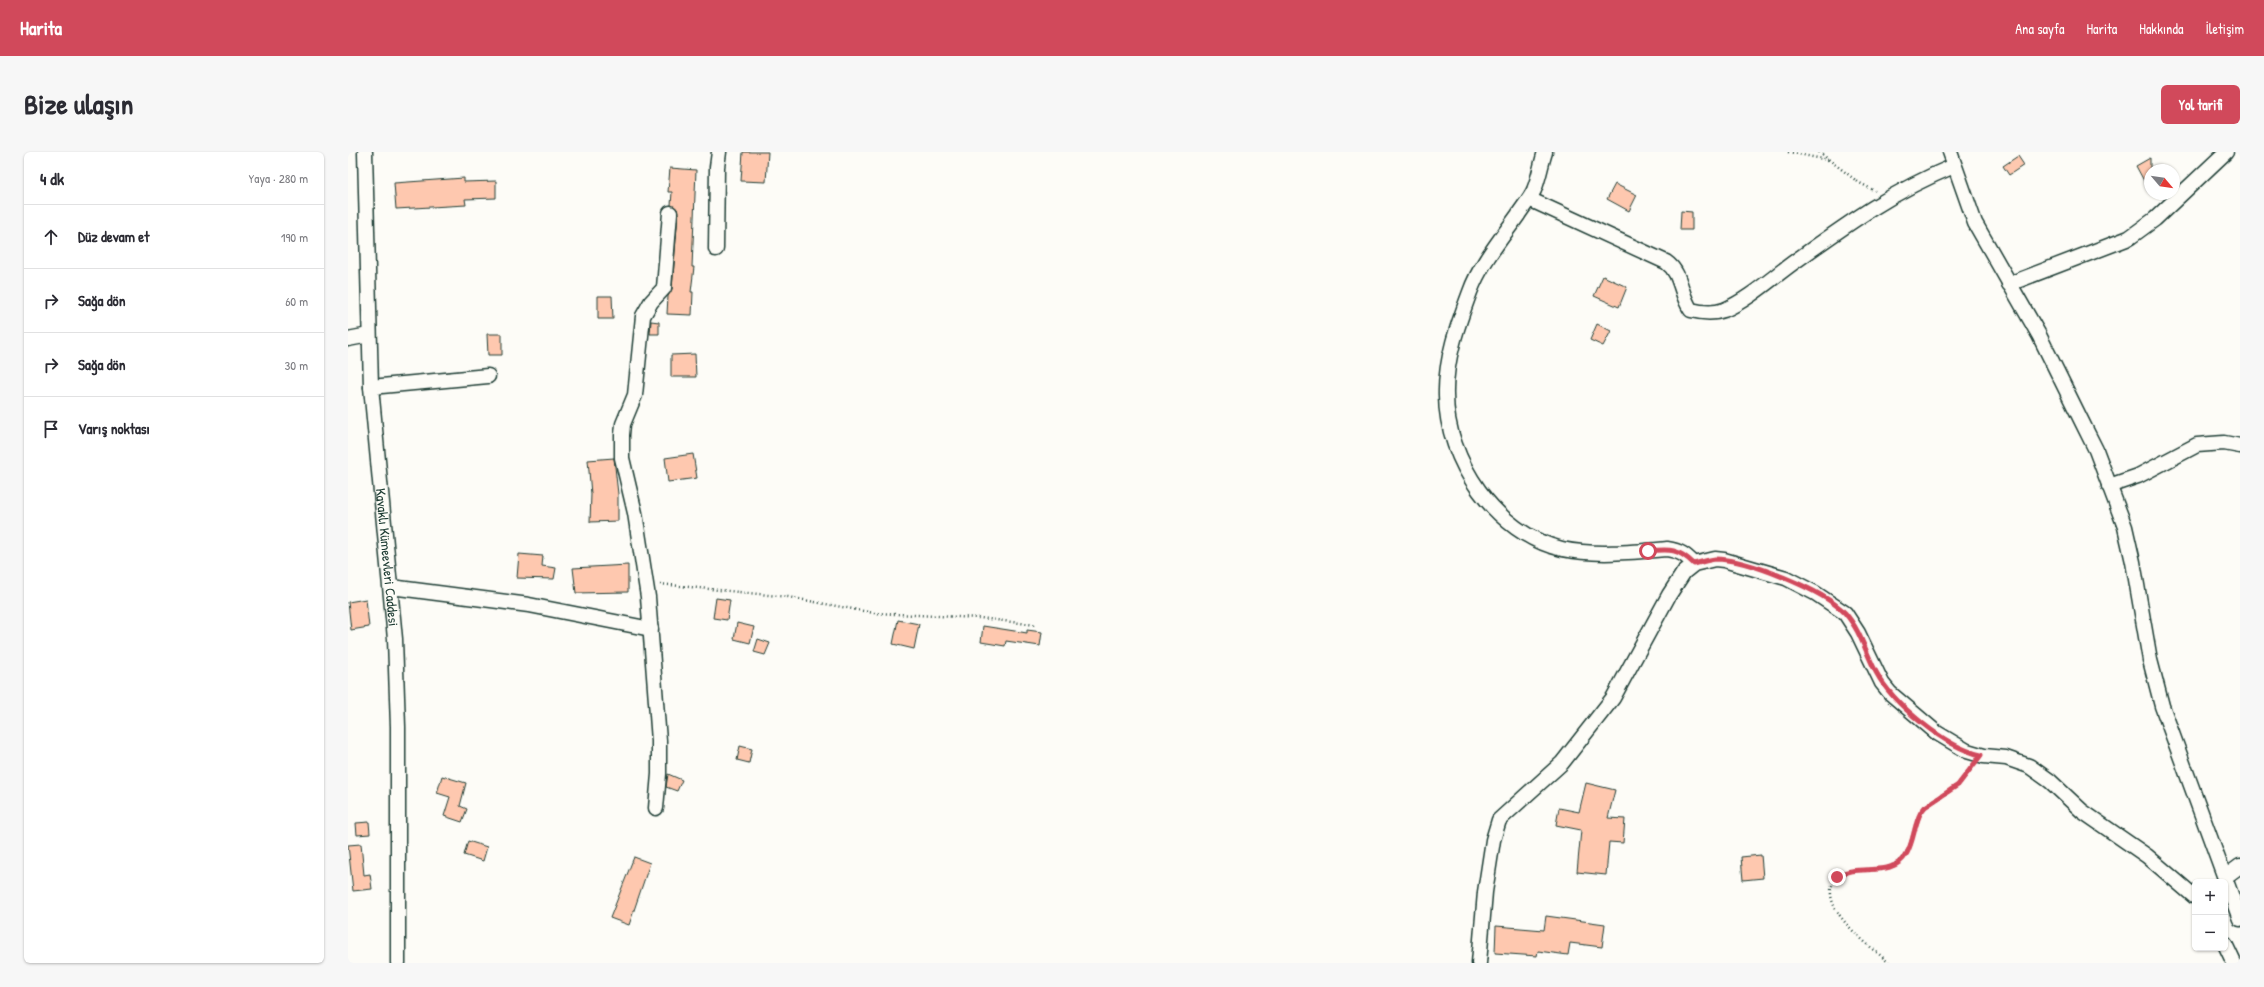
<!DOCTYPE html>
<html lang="tr">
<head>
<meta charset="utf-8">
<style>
	body { margin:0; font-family:"Patrick Hand",sans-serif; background:#f7f7f7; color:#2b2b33 }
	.controls { position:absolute; right:12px; bottom:12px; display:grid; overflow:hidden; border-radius:6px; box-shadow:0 1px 3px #0004 }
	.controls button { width:36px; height:36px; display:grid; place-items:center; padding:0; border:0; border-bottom:1px solid #e1e1e2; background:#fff; color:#2b2b33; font:20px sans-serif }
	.compass { position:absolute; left:1796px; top:12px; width:36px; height:36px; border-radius:50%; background:#fff; box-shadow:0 1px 3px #0004; rotate:119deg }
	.stop { position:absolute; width:12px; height:12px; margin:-9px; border:3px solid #d1495b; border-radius:50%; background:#fff }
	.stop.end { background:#d1495b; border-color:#fff; box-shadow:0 1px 4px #0008 }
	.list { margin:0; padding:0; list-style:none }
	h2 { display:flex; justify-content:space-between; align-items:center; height:52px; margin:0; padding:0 16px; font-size:17px }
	h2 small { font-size:13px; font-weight:400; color:#7c7c81 }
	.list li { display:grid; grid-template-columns:26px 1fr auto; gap:12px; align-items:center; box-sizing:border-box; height:64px; padding:0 16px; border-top:1px solid #e1e1e2 }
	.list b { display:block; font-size:15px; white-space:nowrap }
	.list em { font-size:13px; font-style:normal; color:#7c7c81 }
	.icon { flex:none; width:22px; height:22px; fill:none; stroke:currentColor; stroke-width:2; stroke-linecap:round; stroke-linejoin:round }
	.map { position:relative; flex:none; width:1892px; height:811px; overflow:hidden; border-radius:6px }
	header { display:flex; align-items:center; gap:24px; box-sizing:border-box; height:56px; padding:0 20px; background:#d1495b; color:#fff }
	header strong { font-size:19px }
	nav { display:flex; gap:22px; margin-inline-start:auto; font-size:14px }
	.intro { display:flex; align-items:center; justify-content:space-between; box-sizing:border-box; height:96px; padding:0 24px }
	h1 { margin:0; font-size:28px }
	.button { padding:10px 18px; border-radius:6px; background:#d1495b; color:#fff; font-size:14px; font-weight:700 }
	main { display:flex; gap:24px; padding:0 24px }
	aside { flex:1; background:#fff; border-radius:6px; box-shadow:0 1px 3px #0004 }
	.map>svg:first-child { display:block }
	.building { fill:#fec8af; stroke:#1f3d34 }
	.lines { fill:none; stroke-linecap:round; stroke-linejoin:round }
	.minor-casing { stroke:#1f3d34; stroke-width:17 }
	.path { stroke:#1f3d34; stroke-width:2.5; stroke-dasharray:1 3; stroke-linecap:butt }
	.minor { stroke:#fdfcf7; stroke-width:14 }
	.route { stroke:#d1495b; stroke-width:5 }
	.labels { text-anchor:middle; stroke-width:4; stroke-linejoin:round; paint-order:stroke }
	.street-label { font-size:14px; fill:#1f3d34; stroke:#fdfcf7 }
</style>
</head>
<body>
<header>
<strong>Harita</strong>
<nav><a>Ana sayfa</a><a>Harita</a><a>Hakkında</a><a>İletişim</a></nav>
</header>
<div class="intro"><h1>Bize ulaşın</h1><a class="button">Yol tarifi</a></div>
<main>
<aside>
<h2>4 dk<small>Yaya · 280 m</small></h2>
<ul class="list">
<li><svg class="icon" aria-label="ahead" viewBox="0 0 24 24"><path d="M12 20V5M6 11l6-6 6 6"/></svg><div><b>Düz devam et</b></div><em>190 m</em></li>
<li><svg class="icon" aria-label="right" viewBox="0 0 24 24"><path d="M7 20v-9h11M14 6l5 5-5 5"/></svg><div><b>Sağa dön</b></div><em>60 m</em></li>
<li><svg class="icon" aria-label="right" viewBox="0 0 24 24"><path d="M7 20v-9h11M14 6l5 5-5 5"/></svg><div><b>Sağa dön</b></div><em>30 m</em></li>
<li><svg class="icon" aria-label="arrive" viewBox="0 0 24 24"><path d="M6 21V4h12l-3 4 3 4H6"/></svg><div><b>Varış noktası</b></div></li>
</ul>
</aside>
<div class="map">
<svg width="1892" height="811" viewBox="0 0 1892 811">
	<rect width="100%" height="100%" fill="#fdfcf7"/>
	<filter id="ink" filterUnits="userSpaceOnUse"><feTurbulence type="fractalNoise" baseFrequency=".025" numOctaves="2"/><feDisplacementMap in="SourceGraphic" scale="8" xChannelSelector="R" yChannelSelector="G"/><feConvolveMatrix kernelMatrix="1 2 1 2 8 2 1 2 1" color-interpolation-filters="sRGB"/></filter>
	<g filter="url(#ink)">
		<path class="building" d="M395,0h25l-2,30 -25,-1z
			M1670,4l6,9 -15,10 -6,-9z
			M1802,6v34l-14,-26z
			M322,16l26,2 -4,97h2l-3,25h2l-1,23 -25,-1 1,-18 4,-7 6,-75 -1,-5 -6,-4 1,-13h-4z
			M116,26v4l32,-1v17l-31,1 1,6 -70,4 -2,-26z
			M1267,32l22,11 -8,16 -22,-12z
			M1333,59l11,1v18h-12z
			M1255,124l24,11 -8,20 -25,-11z
			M250,144h14l1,23h-15z
			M303,169l8,1v12h-9z
			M1249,172l14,7 -8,15 -13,-6z
			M139,182h15v21h-14z
			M347,202l1,23h-25v-22z
			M345,302l4,24 -29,4 -3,-24z
			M266,306l4,36v27l-28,1 1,-28 -3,-34z
			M171,402l24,2 -1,10 14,2 -2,11 -37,-1z
			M280,413v27l-52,1 -3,-25z
			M368,446l14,2 -3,20 -14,-2z
			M18,447l3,28 -18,3 -3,-28z
			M550,468l21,4 -5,25 -21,-5z
			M389,471l17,4 -4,16 -16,-4z
			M635,474l44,7v-3l15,2 -2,14 -34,-5 -1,5 -24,-4z
			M410,487l12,4 -5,12 -11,-3z
			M392,594l12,3 -3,14 -12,-3z
			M320,622l14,6 -5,11 -11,-4z
			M94,624l24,7 -6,23 7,3 -5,13 -18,-6 6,-19 -13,-4z
			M1238,631l29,7 -7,28 17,1 -2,24 -14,-1 -3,33 -29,-3 4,-42 -25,-5 3,-17 20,4z
			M21,670l1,12 -13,1 -1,-12z
			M120,689l19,6 -4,14 -19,-6z
			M13,692l3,31 6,-1 2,15 -19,2 -5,-46z
			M1413,703l2,23 -20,2 -2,-23z
			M286,705l16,6 -21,62 -19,-7z
			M1198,764l59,8 -3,23 -32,-4 -2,12 -30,-4 -1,5 -42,-3 1,-27 48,4z"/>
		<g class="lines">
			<g class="minor-casing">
				<g id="minor">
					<path id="s1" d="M17,0l6,235 24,252 3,88v236"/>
					<path d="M1197,0c-4,12 -6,26 -11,38 -4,9 -11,17 -16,25 -17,24 -38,49 -48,77 -12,32 -25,68 -24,103 0,65 50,139 116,154 33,7 72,3 105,0 13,2 19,6 27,15"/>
					<path d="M1602,0l25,71 64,112 45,91 12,24 29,77 8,35 17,98 12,46 78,213"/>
					<path d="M1181,47l137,63c16,11 14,33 25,48 12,3 22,4 33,0 26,-11 50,-34 73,-50 53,-38 96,-69 157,-94"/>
					<path d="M368,97l1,-82 2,-15"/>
					<path d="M1661,132l120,-46 26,-19 71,-67"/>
					<path d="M0,187l21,-4"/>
					<path d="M23,235l117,-11"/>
					<path d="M1761,334l29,-10 59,-31 27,-2 16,3"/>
					<path d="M43,435l138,18 122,24"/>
					<path d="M308,656l3,-34v-33l-11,-144 -13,-84 -13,-55v-23l1,-11 12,-29 8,-79 8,-14 13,-14 6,-75"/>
					<path d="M1877,725l15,-11"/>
					<path d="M1877,792l9,19"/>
					<path d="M1131,811l6,-71 8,-52 6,-20 63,-57 51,-65 56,-103 15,-23 10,-8 21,-5 9,1 62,18 29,15 30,20 13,20 24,50 8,10 47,40 30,18 17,5 22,2 23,8 21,15 32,30 65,45 48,41"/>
				</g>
			</g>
			<path class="path" d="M1440,0l40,8
				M1471,0l39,30 17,9
				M312,432l128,13 86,16 106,5 56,7
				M1541,811c-18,-17 -69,-52 -56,-80 4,-7 9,-11 16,-12 18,-3 35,3 50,-10 14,-11 14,-34 22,-49l4,-5 33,-22 14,-18"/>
			<use href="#minor" class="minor"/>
		</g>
	</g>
	<g class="lines" filter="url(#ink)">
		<path class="route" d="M1300,399c22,-2 30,-3 46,13 7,-2 14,-4 21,-5 32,0 108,31 130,54 15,17 21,40 31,59 17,32 69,75 105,83l-23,30 -33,22 -4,5c-7,13 -7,28 -14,41 -16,28 -50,8 -70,24"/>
	</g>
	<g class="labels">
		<g class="street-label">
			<text dy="5" stroke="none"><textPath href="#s1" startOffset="406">Kavaklı Kümeevleri Caddesi</textPath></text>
		</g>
	</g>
</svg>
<div class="controls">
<button>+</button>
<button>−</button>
</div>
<svg class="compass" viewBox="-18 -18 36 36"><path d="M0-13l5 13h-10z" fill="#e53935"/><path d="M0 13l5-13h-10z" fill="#7c7c81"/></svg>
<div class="stop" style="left:1300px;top:399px"></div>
<div class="stop end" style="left:1489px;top:725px"></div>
</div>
</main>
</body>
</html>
